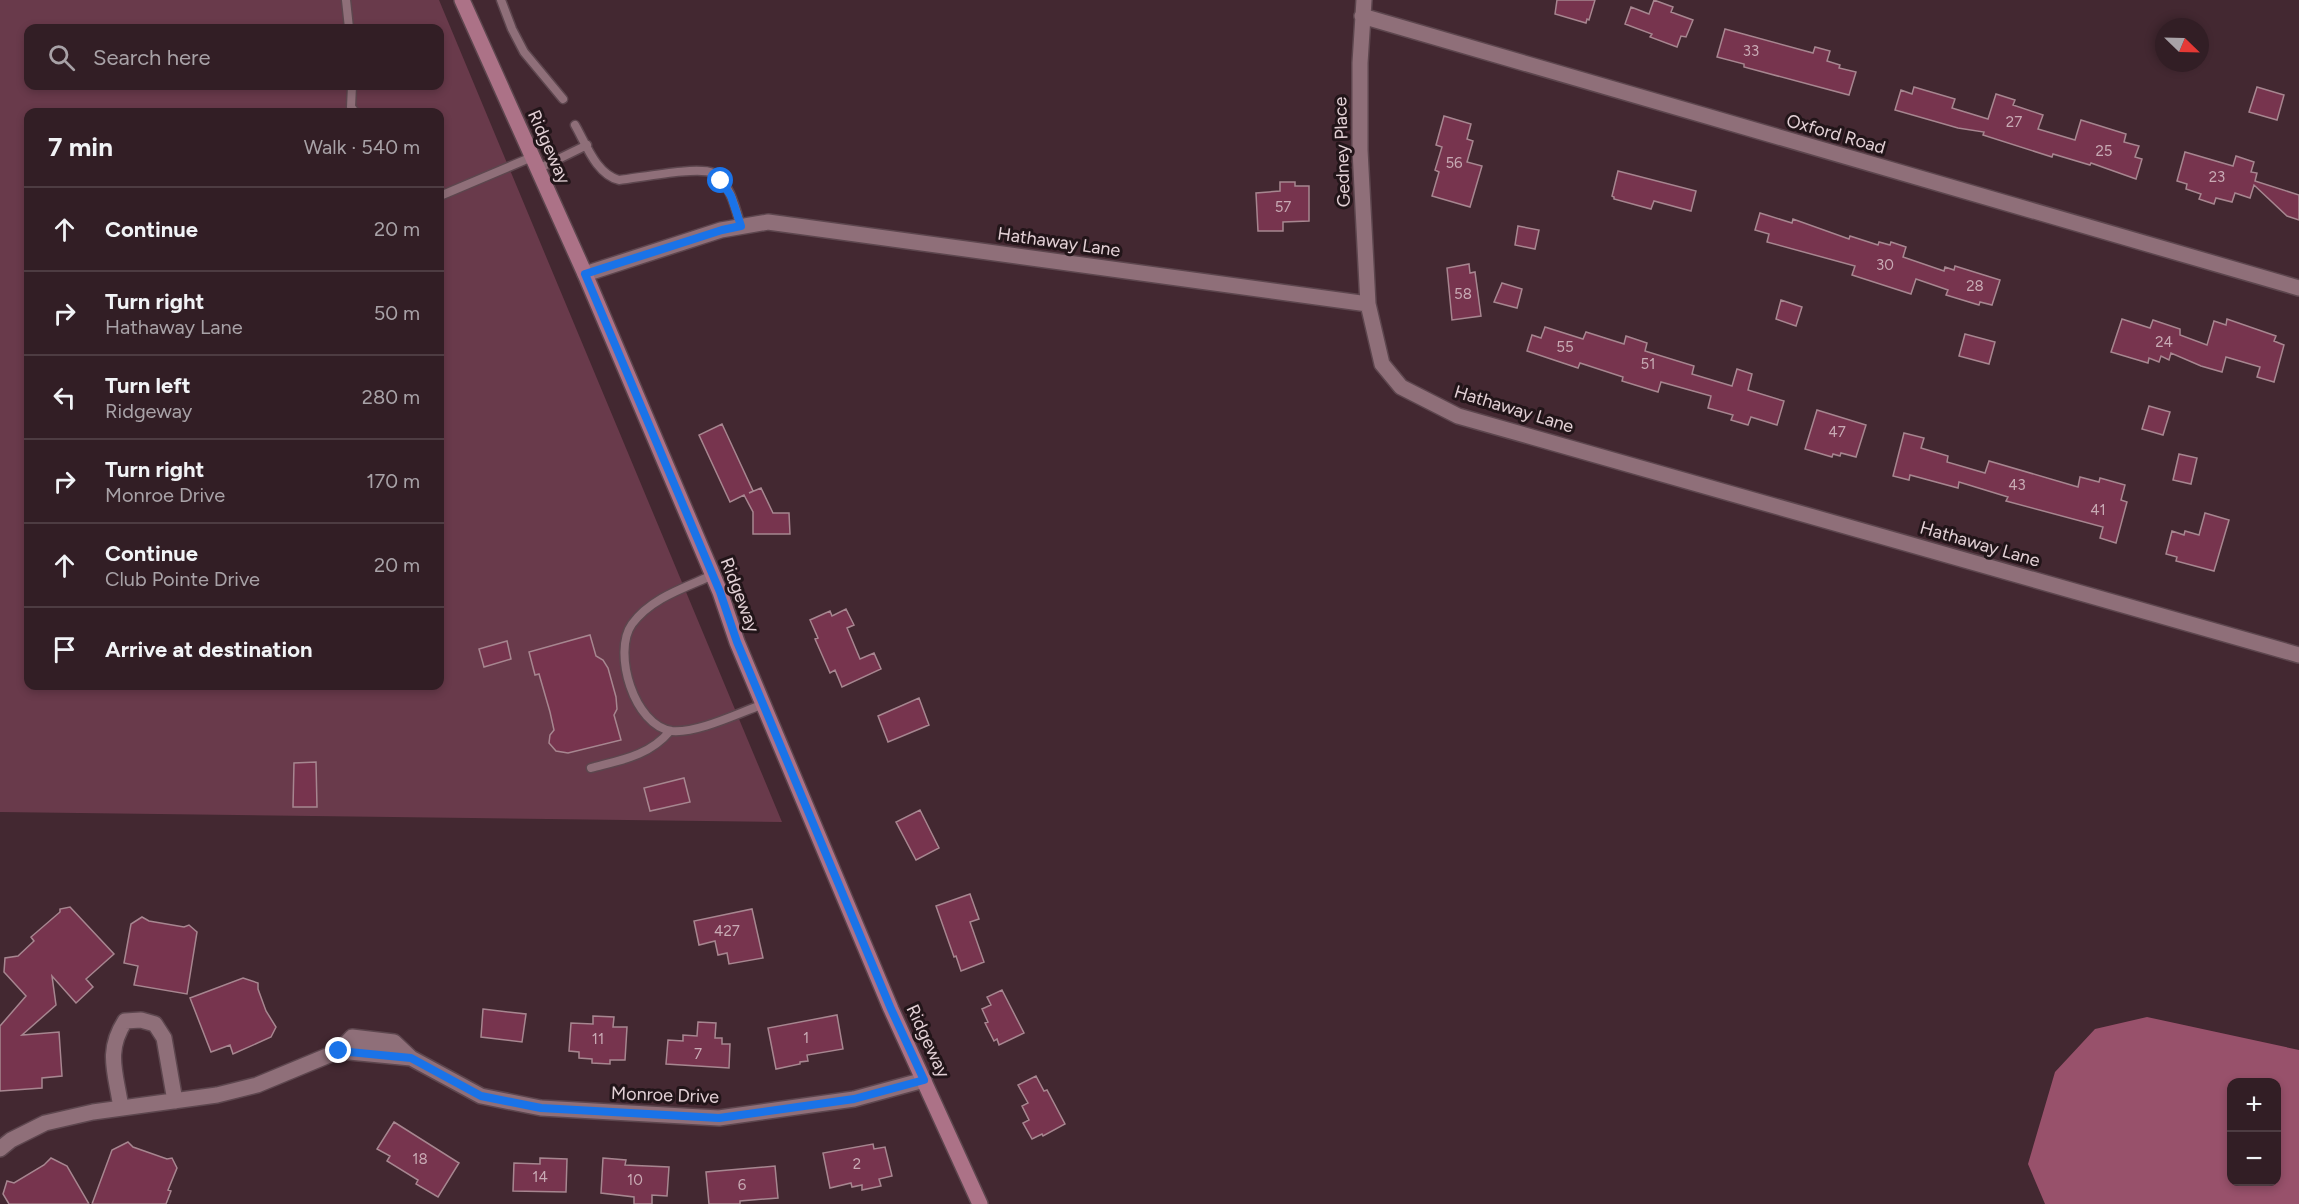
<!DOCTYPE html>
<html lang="en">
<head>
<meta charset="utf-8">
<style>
	body { margin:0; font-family:Figtree,sans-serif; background:#3a272d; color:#f1f3f6 }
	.controls { position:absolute; right:18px; bottom:18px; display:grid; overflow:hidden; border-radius:12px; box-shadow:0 3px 9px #0003 }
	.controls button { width:54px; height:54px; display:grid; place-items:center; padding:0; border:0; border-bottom:2px solid #4d3c42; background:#321e25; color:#f1f3f6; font:30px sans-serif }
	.compass { position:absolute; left:2155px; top:18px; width:54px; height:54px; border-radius:50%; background:#321e25; box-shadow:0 3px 9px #0003; rotate:113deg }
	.stop { position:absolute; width:18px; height:18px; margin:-14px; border:4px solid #1a73e8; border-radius:50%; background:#fff }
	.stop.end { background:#1a73e8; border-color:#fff; box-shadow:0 2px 6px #0008 }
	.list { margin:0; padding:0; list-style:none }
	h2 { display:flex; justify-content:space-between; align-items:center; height:78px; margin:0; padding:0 24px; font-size:26px }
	h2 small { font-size:20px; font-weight:400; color:#a8a2a7 }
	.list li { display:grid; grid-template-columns:39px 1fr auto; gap:18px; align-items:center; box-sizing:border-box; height:84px; padding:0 24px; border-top:2px solid #4d3c42 }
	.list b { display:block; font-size:22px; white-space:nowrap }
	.list p { margin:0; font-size:20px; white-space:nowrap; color:#a8a2a7 }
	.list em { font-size:20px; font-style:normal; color:#a8a2a7 }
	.icon { flex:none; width:33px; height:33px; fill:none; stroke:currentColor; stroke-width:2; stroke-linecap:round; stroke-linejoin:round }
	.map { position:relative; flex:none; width:2299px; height:1204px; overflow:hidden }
	.search { position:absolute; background:#321e25; box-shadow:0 3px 9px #0003; left:24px; top:24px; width:420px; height:66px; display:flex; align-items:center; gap:15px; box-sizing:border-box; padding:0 21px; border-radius:12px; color:#a8a2a7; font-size:22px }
	.panel { position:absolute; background:#321e25; box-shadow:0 3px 9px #0003; left:24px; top:108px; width:420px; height:582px; border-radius:12px }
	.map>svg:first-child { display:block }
	.green { fill:#693a4b; fill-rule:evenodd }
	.water { fill:#98516b; fill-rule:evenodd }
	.building { fill:#77344e; stroke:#a78690; stroke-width:1.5 }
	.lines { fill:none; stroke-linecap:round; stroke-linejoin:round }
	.lane-casing { stroke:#5d464e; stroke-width:11 }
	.street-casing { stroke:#5d464e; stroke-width:18 }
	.secondary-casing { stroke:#5d464e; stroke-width:18 }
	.lane { stroke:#8f6f79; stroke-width:8 }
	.street { stroke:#8f6f79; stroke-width:15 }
	.secondary { stroke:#ac7287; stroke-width:15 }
	.route { stroke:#1a73e8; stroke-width:8 }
	.labels { text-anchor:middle; stroke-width:6; stroke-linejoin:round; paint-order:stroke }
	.number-label { font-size:15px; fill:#c8aab4 }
	.street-label { font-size:18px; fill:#e3d1d6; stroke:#221519 }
</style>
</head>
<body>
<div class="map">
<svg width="2299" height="1204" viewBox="0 0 2299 1204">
	<rect width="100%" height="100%" fill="#432831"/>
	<path class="green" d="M0,0h439l343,822 -782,-10zM28,28h412v58h-412zM28,112h412v574h-412z"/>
	<path class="water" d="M2147,1017l152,33v154h-254l-17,-40 27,-92 40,-43zM2232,1082h44v100h-44z"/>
	<path class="building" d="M1557,0h38l-6,20 -2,-1 -1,4 -31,-9z
		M1654,0l19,7 -2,5 22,8 -7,17 -5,-1 -4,11 -27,-10 2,-3 -27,-10 6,-17 18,7z
		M1725,29l88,24 2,-6 15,4 -3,10 13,4 -1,3 17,4 -7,23 -105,-28v-3l-27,-7z
		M1914,87l41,12 -3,9 36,11 8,-25 19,6 -2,5 30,10 -5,14 37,11 6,-20 45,14 -2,8 15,4 -4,11 7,2 -6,20 -45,-16 -1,2 -37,-11 -1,3 -69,-22 1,-3 -26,-4 -63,-18 6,-20 11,4z
		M2257,87l27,8 -7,25 -28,-8z
		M1444,116l27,8 -4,15 6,2 -6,21 15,4 -12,41 -38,-11 7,-24 -4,-2 7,-23 -6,-2z
		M2185,152l48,14 3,-10 18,6 -3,10 6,1 -2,8 44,14v25l-12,-4 -33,-31 -4,13 -15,-5 -3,9 -16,-4 -2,6 -15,-5 2,-5 -15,-5 1,-5 -10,-3z
		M1618,171l78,20 -5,20 -37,-10 -3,8 -37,-10v-2l-2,-1z
		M1280,182h15v4h14v35l-26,1v9h-25l-2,-38 24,-2z
		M1760,213l32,10 1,-4 56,20 1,-3 28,9 1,-3 11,3 1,-3 15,5 -3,10 41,14 1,-4 9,3 1,-4 45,14 -8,25 -12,-3 -1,3 -33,-10 2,-5 -32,-11 -5,15 -59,-19 3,-9 -88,-24 2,-8 -14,-4z
		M1518,226l21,4 -4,19 -20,-4z
		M1469,264l1,9 5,-1 6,44 -29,4 -5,-52z
		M1502,283l20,6 -5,19 -23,-6z
		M1781,300l21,7 -6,19 -20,-7z
		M2122,319l28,9 3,-8 27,9v6l27,10 7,-24 12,4 1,-6 49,17 -2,5 10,4 -10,37 -17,-5 3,-10 -34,-10 -4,15 -21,-6 -30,-13 -2,7 -8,-4 -2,6 -10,-4 -1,5 -37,-11z
		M1545,327l38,12 3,-7 38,12 2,-8 21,7 -2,8 49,15 -2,8 40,12 5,-17 15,5 -4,16 36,11 -7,24 -26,-8 -3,8 -17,-5 2,-5 -25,-7 3,-12 -50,-14 -3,10 -36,-11 1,-4 -43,-14 -2,5 -51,-17 5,-16 9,3z
		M1965,334l30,8 -6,22 -30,-8z
		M2149,406l21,6 -7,23 -21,-6z
		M1817,410l49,15 -10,32 -15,-4 -1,3 -7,-2 -1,3 -27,-8z
		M722,424l31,67 -4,2 12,-5 12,25h16l1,21h-37v-22l-9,-17 -14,7 -31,-67z
		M1904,433l20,5 -3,10 27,8 -1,6 38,11 4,-12 89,26 2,-10 19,5 1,-4 25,7 -4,15 6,2 -11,41 -16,-5 3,-11 -97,-26 2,-4 -49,-15 -1,6 -48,-13 -1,5 -16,-4z
		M2179,454l18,4 -6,26 -18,-4z
		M2205,513l24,7 -15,51 -38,-10 1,-4 -11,-3 6,-23 12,4 1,-4 14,4z
		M846,609l8,16 -7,3 13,31 14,-6 7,16 -39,18 -7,-17 -5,3 -15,-34 3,-1 -8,-18 20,-9 2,5z
		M590,635l6,21 7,4 5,8 8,29 1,12 -3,6 7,25 -53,13 -12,-2 -7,-8 1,-8 4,-5 -4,-18 -11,-38 -4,1 -6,-23z
		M507,641l4,18 -27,8 -5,-18z
		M919,698l10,27 -41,17 -10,-26z
		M316,762l1,45h-24l1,-44z
		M684,778l6,24 -40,9 -6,-23z
		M920,810l19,38 -23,12 -20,-38z
		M970,894l9,25 -9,3 14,40 -23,9 -5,-15 -2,1 -18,-51z
		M70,907l44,47 -28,25 7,8 -17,16 -24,-27 4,29 -34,30 37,-3 3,44 -20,2v10l-42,3v-65l26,-30 -22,-24 1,-14 13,-2 16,-15 -3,-4 29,-25v-3z
		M752,909l11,49 -34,6 -2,-11 -9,2 -3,-14 -16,4 -5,-24z
		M142,917l7,4 35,6 5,-2 8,7 -10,62 -53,-9 4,-19 -14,-3 7,-39z
		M243,978l15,5v6l8,22 10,16 -5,10 -38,17 -3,-9 -19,7 -21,-54z
		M1002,990l22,43 -25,12 -2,-6 -3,2 -9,-18 3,-1 -6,-13 9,-4 -4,-8z
		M483,1009l43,5 -4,28 -41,-5z
		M837,1015l6,34 -36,6 1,6 -8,1v2l-24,5 -8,-41z
		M593,1016l21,1 -1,10h14l-2,33h-15v4l-18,-1v-4l-13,-1v-6l-10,-1 2,-28 22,1z
		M698,1022l18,1 -1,15h7v6h8l-1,24 -63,-4 2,-24 15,1v-6l14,1z
		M1036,1076l8,15 3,-1 18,34 -22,12 -1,-2 -10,5 -9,-16 6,-3 -7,-14 6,-3 -10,-18z
		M394,1122l65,41 -21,34 -22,-13 2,-4 -31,-19 3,-5 -13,-7z
		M128,1142l5,5 34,12 5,-1 5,10 -9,22 3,1 -5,13h-74l20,-54z
		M873,1144l1,5 11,-2 7,29 -13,3 2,7 -19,4v-5l-10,2 -1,-4 -21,5 -7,-35z
		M51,1158l16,8 22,38h-80l-6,-10 4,-13 7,2 30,-18z
		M540,1158l27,1 -1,33 -53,-1 1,-28 26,1z
		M603,1158l23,2 -1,5 44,2 -2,29 -15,-1v9h-18v-7l-33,-4z
		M775,1166l3,32 -38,3v3h-31l-3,-32z"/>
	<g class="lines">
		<g class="lane-casing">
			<path id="lane" d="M346,0l3,28
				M501,0l11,29 12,23 39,47
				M352,86l-1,21 4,5
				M575,125c11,19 21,49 44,55 20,-2 78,-14 94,-7 17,9 23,37 28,54
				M538,169l49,-24
				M440,196l92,-39
				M713,575c-29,13 -62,23 -81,49 -20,28 2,102 40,107 27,2 66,-18 92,-27
				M591,768c30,-8 58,-12 79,-37"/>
		</g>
		<g class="street-casing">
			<path id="street" d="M1364,0l-4,63v87l8,154 14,60 19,23 57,29 841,239
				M1362,16l937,272
				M585,274l136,-44 47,-8 600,82
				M339,1051l72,7
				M121,1108c-5,-35 -16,-56 4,-87l16,-1 14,4 9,14 11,63
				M0,1149l11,-9 34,-17 48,-11 124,-17 40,-10 82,-34 13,-14 42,5 17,16 70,38 60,12 178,10 135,-19 70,-19"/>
		</g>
		<g class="secondary-casing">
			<path id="secondary" d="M462,0l123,274 135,318 17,50 154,367 89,195"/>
		</g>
		<use href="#lane" class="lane"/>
		<use href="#street" class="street"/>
		<use href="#secondary" class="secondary"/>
	</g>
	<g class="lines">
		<path class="route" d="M339,1051l72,7 70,38 60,12 178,10 135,-19 70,-19 -33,-71 -154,-367 -17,-50 -135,-318 137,-44 19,-4 -10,-30 -10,-15"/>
	</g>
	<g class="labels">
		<g class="number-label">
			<text x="1751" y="56">33</text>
			<text x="2014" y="127">27</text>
			<text x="2104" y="156">25</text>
			<text x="1454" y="168">56</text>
			<text x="2217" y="182">23</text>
			<text x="1283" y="212">57</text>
			<text x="1885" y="270">30</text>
			<text x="1975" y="291">28</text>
			<text x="1463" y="299">58</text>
			<text x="2164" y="347">24</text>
			<text x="1565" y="352">55</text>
			<text x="1648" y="369">51</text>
			<text x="1837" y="437">47</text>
			<text x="2017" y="490">43</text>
			<text x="2098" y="515">41</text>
			<text x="727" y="936">427</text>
			<text x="806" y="1043">1</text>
			<text x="598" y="1044">11</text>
			<text x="698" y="1059">7</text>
			<text x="420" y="1164">18</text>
			<text x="857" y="1169">2</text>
			<text x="540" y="1182">14</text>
			<text x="635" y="1185">10</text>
			<text x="742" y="1190">6</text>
		</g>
		<g class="street-label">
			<text transform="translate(1836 134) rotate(16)" y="6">Oxford Road</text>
			<text transform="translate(549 147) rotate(66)" y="6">Ridgeway</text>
			<text transform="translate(1342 152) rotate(-92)" y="6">Gedney Place</text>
			<text transform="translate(1059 242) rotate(8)" y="6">Hathaway Lane</text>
			<text transform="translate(1514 409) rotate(17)" y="6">Hathaway Lane</text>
			<text transform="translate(1980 544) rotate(16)" y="6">Hathaway Lane</text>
			<text transform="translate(740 595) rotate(69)" y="6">Ridgeway</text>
			<text transform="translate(928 1041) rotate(65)" y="6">Ridgeway</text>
			<text transform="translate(665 1095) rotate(2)" y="6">Monroe Drive</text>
		</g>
	</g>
</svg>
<div class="controls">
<button>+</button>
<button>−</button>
</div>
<svg class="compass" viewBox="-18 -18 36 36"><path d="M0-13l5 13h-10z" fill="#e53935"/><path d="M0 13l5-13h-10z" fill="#a8a2a7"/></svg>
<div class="stop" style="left:721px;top:181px"></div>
<div class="stop end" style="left:339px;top:1051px"></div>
<div class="search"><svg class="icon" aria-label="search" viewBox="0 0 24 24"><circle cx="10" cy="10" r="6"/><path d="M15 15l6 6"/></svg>Search here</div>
<section class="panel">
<h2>7 min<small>Walk · 540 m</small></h2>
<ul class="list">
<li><svg class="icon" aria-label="ahead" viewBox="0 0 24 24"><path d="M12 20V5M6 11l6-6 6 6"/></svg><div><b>Continue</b></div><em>20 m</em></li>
<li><svg class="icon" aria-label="right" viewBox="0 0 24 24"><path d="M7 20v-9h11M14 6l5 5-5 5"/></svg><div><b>Turn right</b><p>Hathaway Lane</p></div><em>50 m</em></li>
<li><svg class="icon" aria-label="left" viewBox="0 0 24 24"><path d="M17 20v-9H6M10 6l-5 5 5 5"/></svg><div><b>Turn left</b><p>Ridgeway</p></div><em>280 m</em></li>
<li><svg class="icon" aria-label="right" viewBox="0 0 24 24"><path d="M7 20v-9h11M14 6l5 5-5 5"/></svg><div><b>Turn right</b><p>Monroe Drive</p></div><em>170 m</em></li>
<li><svg class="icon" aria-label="ahead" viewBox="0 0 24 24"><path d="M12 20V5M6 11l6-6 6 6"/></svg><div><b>Continue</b><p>Club Pointe Drive</p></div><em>20 m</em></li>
<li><svg class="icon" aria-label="arrive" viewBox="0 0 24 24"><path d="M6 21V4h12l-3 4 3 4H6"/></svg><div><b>Arrive at destination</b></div></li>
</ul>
</section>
</div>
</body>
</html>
